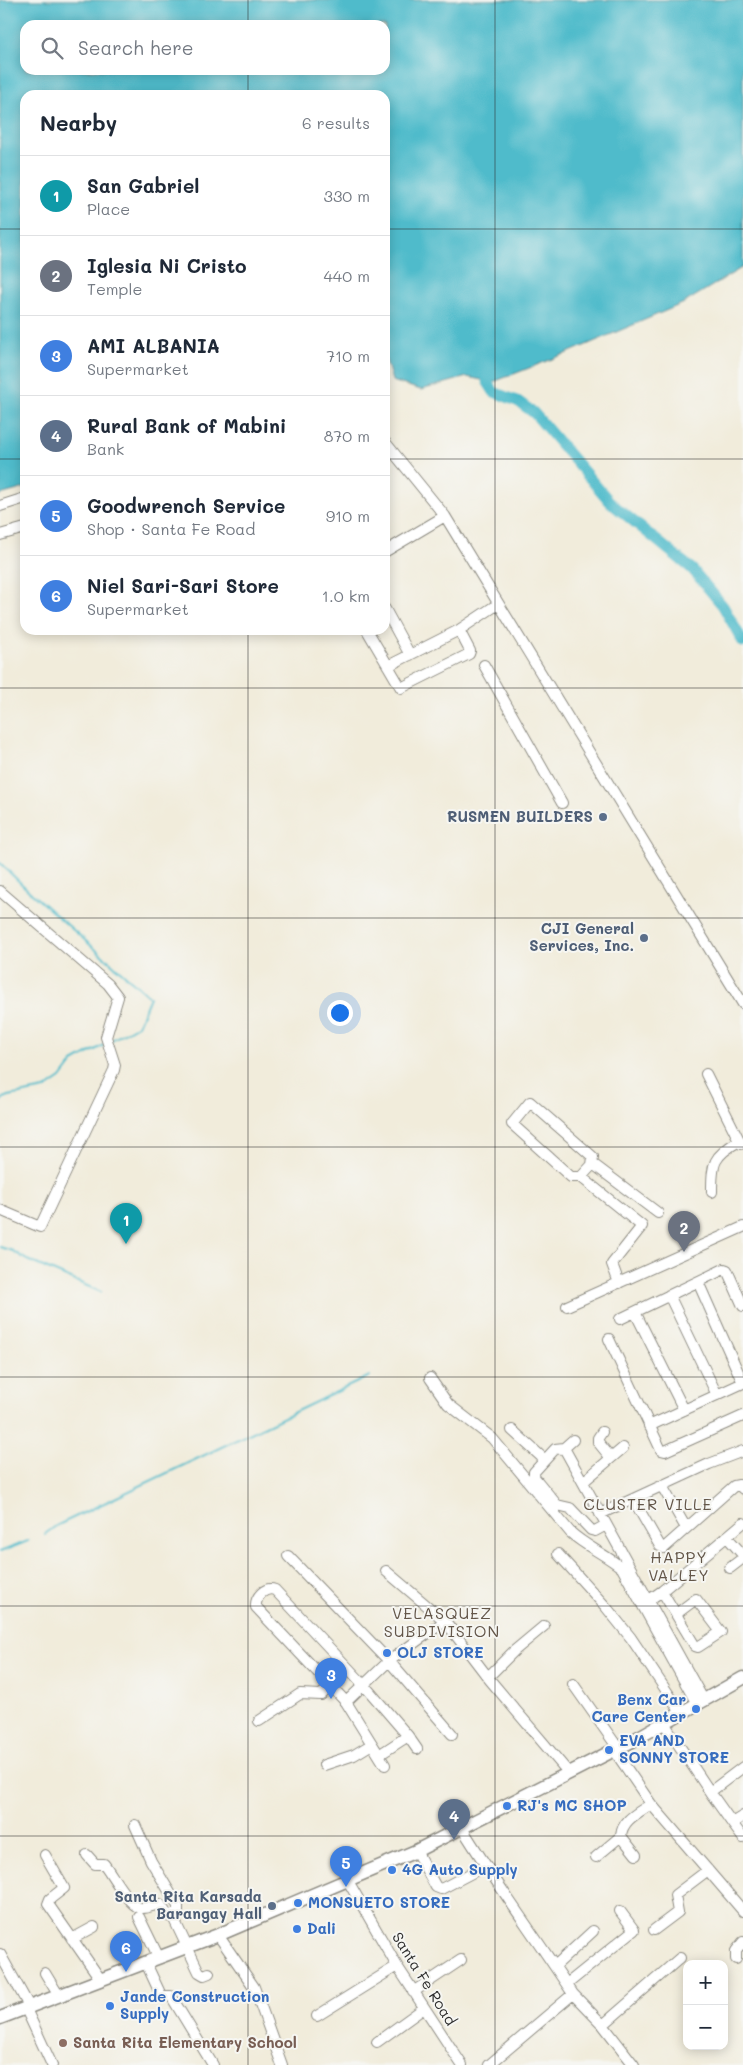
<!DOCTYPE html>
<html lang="en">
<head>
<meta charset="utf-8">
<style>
	body { margin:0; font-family:Mali,sans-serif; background:#f6f6f7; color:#1f2937 }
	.controls { position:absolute; right:15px; bottom:15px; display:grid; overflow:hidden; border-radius:10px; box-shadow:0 2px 12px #0003 }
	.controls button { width:45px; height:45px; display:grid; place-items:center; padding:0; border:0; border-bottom:1px solid #e0e1e3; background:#fff; color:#1f2937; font:25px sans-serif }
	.you { position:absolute; left:339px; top:1012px; width:18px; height:18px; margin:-12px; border:4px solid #fff; border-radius:50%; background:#1a73e8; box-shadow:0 0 0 8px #1a73e833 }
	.badge { display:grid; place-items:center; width:32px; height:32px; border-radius:50%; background:#1f6fb2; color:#fff; font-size:16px; font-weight:700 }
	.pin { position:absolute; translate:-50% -41px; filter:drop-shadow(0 1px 2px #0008) }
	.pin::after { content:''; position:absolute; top:26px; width:18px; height:15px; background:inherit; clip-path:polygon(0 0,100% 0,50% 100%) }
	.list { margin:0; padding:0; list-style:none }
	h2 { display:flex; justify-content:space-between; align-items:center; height:65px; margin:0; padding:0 20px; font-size:21px }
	h2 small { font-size:16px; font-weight:400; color:#747a83 }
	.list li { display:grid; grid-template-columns:32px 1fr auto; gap:15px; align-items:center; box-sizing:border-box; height:80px; padding:0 20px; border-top:1px solid #e0e1e3 }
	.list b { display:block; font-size:19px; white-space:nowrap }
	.list p { margin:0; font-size:16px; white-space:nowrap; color:#747a83 }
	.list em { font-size:16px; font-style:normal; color:#747a83 }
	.icon { flex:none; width:28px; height:28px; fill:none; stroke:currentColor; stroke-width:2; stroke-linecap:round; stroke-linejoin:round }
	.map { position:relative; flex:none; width:743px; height:2065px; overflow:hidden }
	.search { position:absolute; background:#fff; box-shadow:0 2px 12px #0003; left:20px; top:20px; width:370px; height:55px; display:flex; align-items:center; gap:12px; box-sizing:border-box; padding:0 18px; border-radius:15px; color:#747a83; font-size:19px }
	.panel { position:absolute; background:#fff; box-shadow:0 2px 12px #0003; left:20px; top:90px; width:370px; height:545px; border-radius:15px }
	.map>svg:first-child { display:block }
	.water { fill:#4fbbcb; stroke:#3d737b; fill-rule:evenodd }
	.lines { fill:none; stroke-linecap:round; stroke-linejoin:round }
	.stream { stroke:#4fbbcb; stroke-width:2 }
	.river { stroke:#4fbbcb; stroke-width:11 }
	.minor-casing { stroke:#8e8c83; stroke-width:12 }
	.major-casing { stroke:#8e8c83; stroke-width:15 }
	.minor { stroke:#fff; stroke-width:10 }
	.major { stroke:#fff; stroke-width:12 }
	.grid { fill:none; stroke:#2b2b2b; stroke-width:1; stroke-opacity:0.55 }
	.service-dot { fill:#5c6f8a; stroke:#f6f6f2; stroke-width:2 }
	.shop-dot { fill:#3f7fe0; stroke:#f6f6f2; stroke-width:2 }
	.education-dot { fill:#8d6e63; stroke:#f6f6f2; stroke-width:2 }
	.labels { text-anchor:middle; stroke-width:4; stroke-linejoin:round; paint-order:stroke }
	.service-label { font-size:15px; font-weight:bold; fill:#4e5e75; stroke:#f6f6f2; text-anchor:end }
	.shop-label { font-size:15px; font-weight:bold; fill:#366cbe; stroke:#f6f6f2; text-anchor:start }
	.street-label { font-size:15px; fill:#2b2b2b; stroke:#f6f6f2 }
	.education-label { font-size:15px; font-weight:bold; fill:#785e54; stroke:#f6f6f2; text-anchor:start }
	.neighbourhood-label { font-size:16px; letter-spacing:1px; fill:#635649; stroke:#f6f6f2 }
</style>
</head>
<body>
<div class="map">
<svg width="743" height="2065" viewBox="0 0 743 2065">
	<rect width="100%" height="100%" fill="#f6f6f2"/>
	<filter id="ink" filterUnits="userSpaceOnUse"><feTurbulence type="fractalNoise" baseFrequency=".02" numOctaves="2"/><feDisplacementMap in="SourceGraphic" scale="10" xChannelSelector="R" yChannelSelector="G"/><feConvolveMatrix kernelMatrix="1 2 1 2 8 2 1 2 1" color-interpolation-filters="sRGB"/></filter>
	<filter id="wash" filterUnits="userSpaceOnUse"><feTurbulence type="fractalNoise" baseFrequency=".0096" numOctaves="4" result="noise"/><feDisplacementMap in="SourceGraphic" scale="20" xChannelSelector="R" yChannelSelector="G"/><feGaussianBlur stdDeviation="1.12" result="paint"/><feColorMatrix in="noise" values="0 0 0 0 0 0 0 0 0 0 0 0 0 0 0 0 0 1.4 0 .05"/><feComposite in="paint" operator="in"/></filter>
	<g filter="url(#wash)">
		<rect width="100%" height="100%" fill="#f1ecdb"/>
		<path class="water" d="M0,0h743v267l-59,36 -114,49 -74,29h-9l-20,-4 -46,13 -29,-9 -7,-24v-262h-360v393l-25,7zM25,25h360v45h-360z"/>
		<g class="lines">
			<path class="stream" d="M0,863l32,31 118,103 -12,28 -28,16
				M0,1102l4,-4 5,-2 36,-7 16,-11 12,-16 31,-17
				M0,1247l13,4 14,9 74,32
				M45,1534l11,-8 314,-150
				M0,1552l28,-11"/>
			<path class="river" d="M487,381l7,11 25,10 15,11 77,90 81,66 31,37 20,36"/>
		</g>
	</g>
	<g filter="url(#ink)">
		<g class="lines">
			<g class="minor-casing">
				<path id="minor" d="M385,442l60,74 298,488
					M0,506l25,-8
					M0,535l25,-7
					M386,551l59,-35
					M385,609l25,46
					M367,630l34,58 68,-34 1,-3 -11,-21
					M484,665l78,138
					M388,666l71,-36 39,-26
					M0,891l108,93 10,13 -12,40 9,28 -1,5 -74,157 -40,-17
					M706,1074l35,70
					M530,1102l63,55 -1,8 -11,12h-10l-59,-53z
					M593,1164l65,49
					M581,1177l61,49 -30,38 7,19
					M712,1192c0,-29 1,-36 27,-51
					M698,1282l45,101
					M669,1295l48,100
					M567,1306l176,-79
					M635,1312l49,98
					M620,1319l104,-50 3,1 16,36
					M609,1339l52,111 4,1 78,-35
					M430,1378l18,26 44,34 78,94c15,14 35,22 52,36l75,136
					M649,1426l94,-43
					M512,1430l33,30
					M602,1432l-4,6v4l13,16
					M573,1440l-9,8 -9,1 -21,23v5l23,28 13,3 21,22 4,1 11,-6
					M564,1448l140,253
					M743,1451l-34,13 -76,35 27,47 4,2 70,-62 5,-1 4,4
					M583,1482l40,-34
					M662,1486l24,42
					M600,1514l33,-15
					M727,1537l16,18
					M558,1554l48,53 25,31 51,76
					M288,1556l101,105 63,73
					M730,1568l13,-10
					M386,1571l59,50
					M662,1591l33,55 3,1 23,-15 -25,-33 -20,15
					M649,1600l13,-9 81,-68
					M488,1677l26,-26 30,-25
					M573,1684l45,64
					M346,1702l43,-41 56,-40 45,59 78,92
					M259,1721l41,-27 21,1 10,-9
					M664,1723l46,69
					M408,1736l9,13
					M614,1750l37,54 92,107
					M379,1755l29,-19 -44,-51 -89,-95c-10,-4 -20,7 -19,17l90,95 39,63
					M324,1765l30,-10 18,-11
					M743,1767l-33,25 22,31 11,-7
					M732,1823l11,15
					M462,1828c35,57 75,111 111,166
					M621,1836l15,19
					M416,1851l20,36 5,2 44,-23
					M45,1855l19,33 -14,11 -2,5 53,76
					M87,1855l8,9h9c8,10 24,41 36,44 6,1 14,-3 20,-4l8,12 10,-4v-6l-27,-45 -16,-36
					M596,1857l25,-21c1,-16 17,-23 30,-32
					M348,1881l49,85 65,99
					M172,1915l27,57 5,3 5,-2
					M139,1917l20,41
					M654,1930l24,-18 -3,-17 33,-25
					M218,1935l36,52 28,78
					M72,1939l22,-12
					M0,1954l30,54
					M736,1959v-8l7,-9
					M146,1963l14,30 2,3h9l42,69
					M555,1966l38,-35
					M45,1973l14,23
					M567,1984l67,-54 -14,-19
					M413,1992l48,-32
					M26,2009l26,56
					M317,2016l80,-50
					M603,2025l77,-67
					M377,2042l47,-34
					M489,2065l84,-71 30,31 31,40"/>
			</g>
			<g class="major-casing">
				<path id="major" d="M0,2018l218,-83 198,-84 216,-110 111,-63"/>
			</g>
			<use href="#minor" class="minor"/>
			<use href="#major" class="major"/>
		</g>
	</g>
	<path class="grid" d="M248,0v25M495,0v2065M248,70v25M0,229h25M385,229h358M0,459h25M385,459h358M248,630v1435M0,688h743M0,918h743M0,1147h743M0,1377h743M0,1606h743M0,1836h743"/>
	<g class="service-dot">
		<circle cx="603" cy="817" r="5"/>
		<circle cx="644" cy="938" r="5"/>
		<circle cx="272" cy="1906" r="5"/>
	</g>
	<g class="shop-dot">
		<circle cx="387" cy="1653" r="5"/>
		<circle cx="696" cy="1709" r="5"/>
		<circle cx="609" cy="1750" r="5"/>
		<circle cx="507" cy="1806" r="5"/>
		<circle cx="392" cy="1870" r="5"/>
		<circle cx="298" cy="1903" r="5"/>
		<circle cx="297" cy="1929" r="5"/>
		<circle cx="110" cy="2006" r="5"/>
	</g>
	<circle class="education-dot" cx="63" cy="2043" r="5"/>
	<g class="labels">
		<g class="service-label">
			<text x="593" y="822">RUSMEN BUILDERS</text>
			<text x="634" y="934">CJI General<tspan x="634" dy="17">Services, Inc.</tspan></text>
			<text x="262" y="1902">Santa Rita Karsada<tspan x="262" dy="17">Barangay Hall</tspan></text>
		</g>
		<g class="shop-label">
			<text x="397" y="1658">OLJ STORE</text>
			<text x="686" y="1705" text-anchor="end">Benx Car<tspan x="686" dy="17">Care Center</tspan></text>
			<text x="619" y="1746">EVA AND<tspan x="619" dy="17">SONNY STORE</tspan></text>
			<text x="517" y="1811">RJ's MC SHOP</text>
			<text x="402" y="1875">4G Auto Supply</text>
			<text x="308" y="1908">MONSUETO STORE</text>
			<text x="307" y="1934">Dali</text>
			<text x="120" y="2002">Jande Construction<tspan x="120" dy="17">Supply</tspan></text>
		</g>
		<g class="street-label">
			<text transform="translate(424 1979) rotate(58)" y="5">Santa Fe Road</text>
		</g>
		<g class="education-label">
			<text x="73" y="2048">Santa Rita Elementary School</text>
		</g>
		<g class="neighbourhood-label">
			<text x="648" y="1510">CLUSTER VILLE</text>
			<text x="679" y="1563">HAPPY<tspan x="679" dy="18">VALLEY</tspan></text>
			<text x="442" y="1619">VELASQUEZ<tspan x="442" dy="18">SUBDIVISION</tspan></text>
		</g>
	</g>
</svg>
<div class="controls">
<button>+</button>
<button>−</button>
</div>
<div class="you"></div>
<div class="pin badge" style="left:126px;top:1244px;background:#0f9aa8">1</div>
<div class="pin badge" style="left:684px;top:1252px;background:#6b7280">2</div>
<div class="pin badge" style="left:331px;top:1699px;background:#3f7fe0">3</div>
<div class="pin badge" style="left:454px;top:1840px;background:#5c6f8a">4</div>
<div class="pin badge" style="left:346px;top:1887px;background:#3f7fe0">5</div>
<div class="pin badge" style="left:126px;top:1972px;background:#3f7fe0">6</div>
<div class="search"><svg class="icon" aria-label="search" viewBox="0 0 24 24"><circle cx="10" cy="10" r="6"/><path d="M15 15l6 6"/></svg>Search here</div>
<section class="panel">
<h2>Nearby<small>6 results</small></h2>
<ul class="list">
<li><span class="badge" style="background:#0f9aa8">1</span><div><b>San Gabriel</b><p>Place</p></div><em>330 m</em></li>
<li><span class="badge" style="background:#6b7280">2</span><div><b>Iglesia Ni Cristo</b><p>Temple</p></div><em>440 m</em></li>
<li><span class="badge" style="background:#3f7fe0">3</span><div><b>AMI ALBANIA</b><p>Supermarket</p></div><em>710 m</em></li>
<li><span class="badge" style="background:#5c6f8a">4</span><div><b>Rural Bank of Mabini</b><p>Bank</p></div><em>870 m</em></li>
<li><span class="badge" style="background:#3f7fe0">5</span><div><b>Goodwrench Service</b><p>Shop · Santa Fe Road</p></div><em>910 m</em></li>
<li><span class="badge" style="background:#3f7fe0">6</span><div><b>Niel Sari-Sari Store</b><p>Supermarket</p></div><em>1.0 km</em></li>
</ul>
</section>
</div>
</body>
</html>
